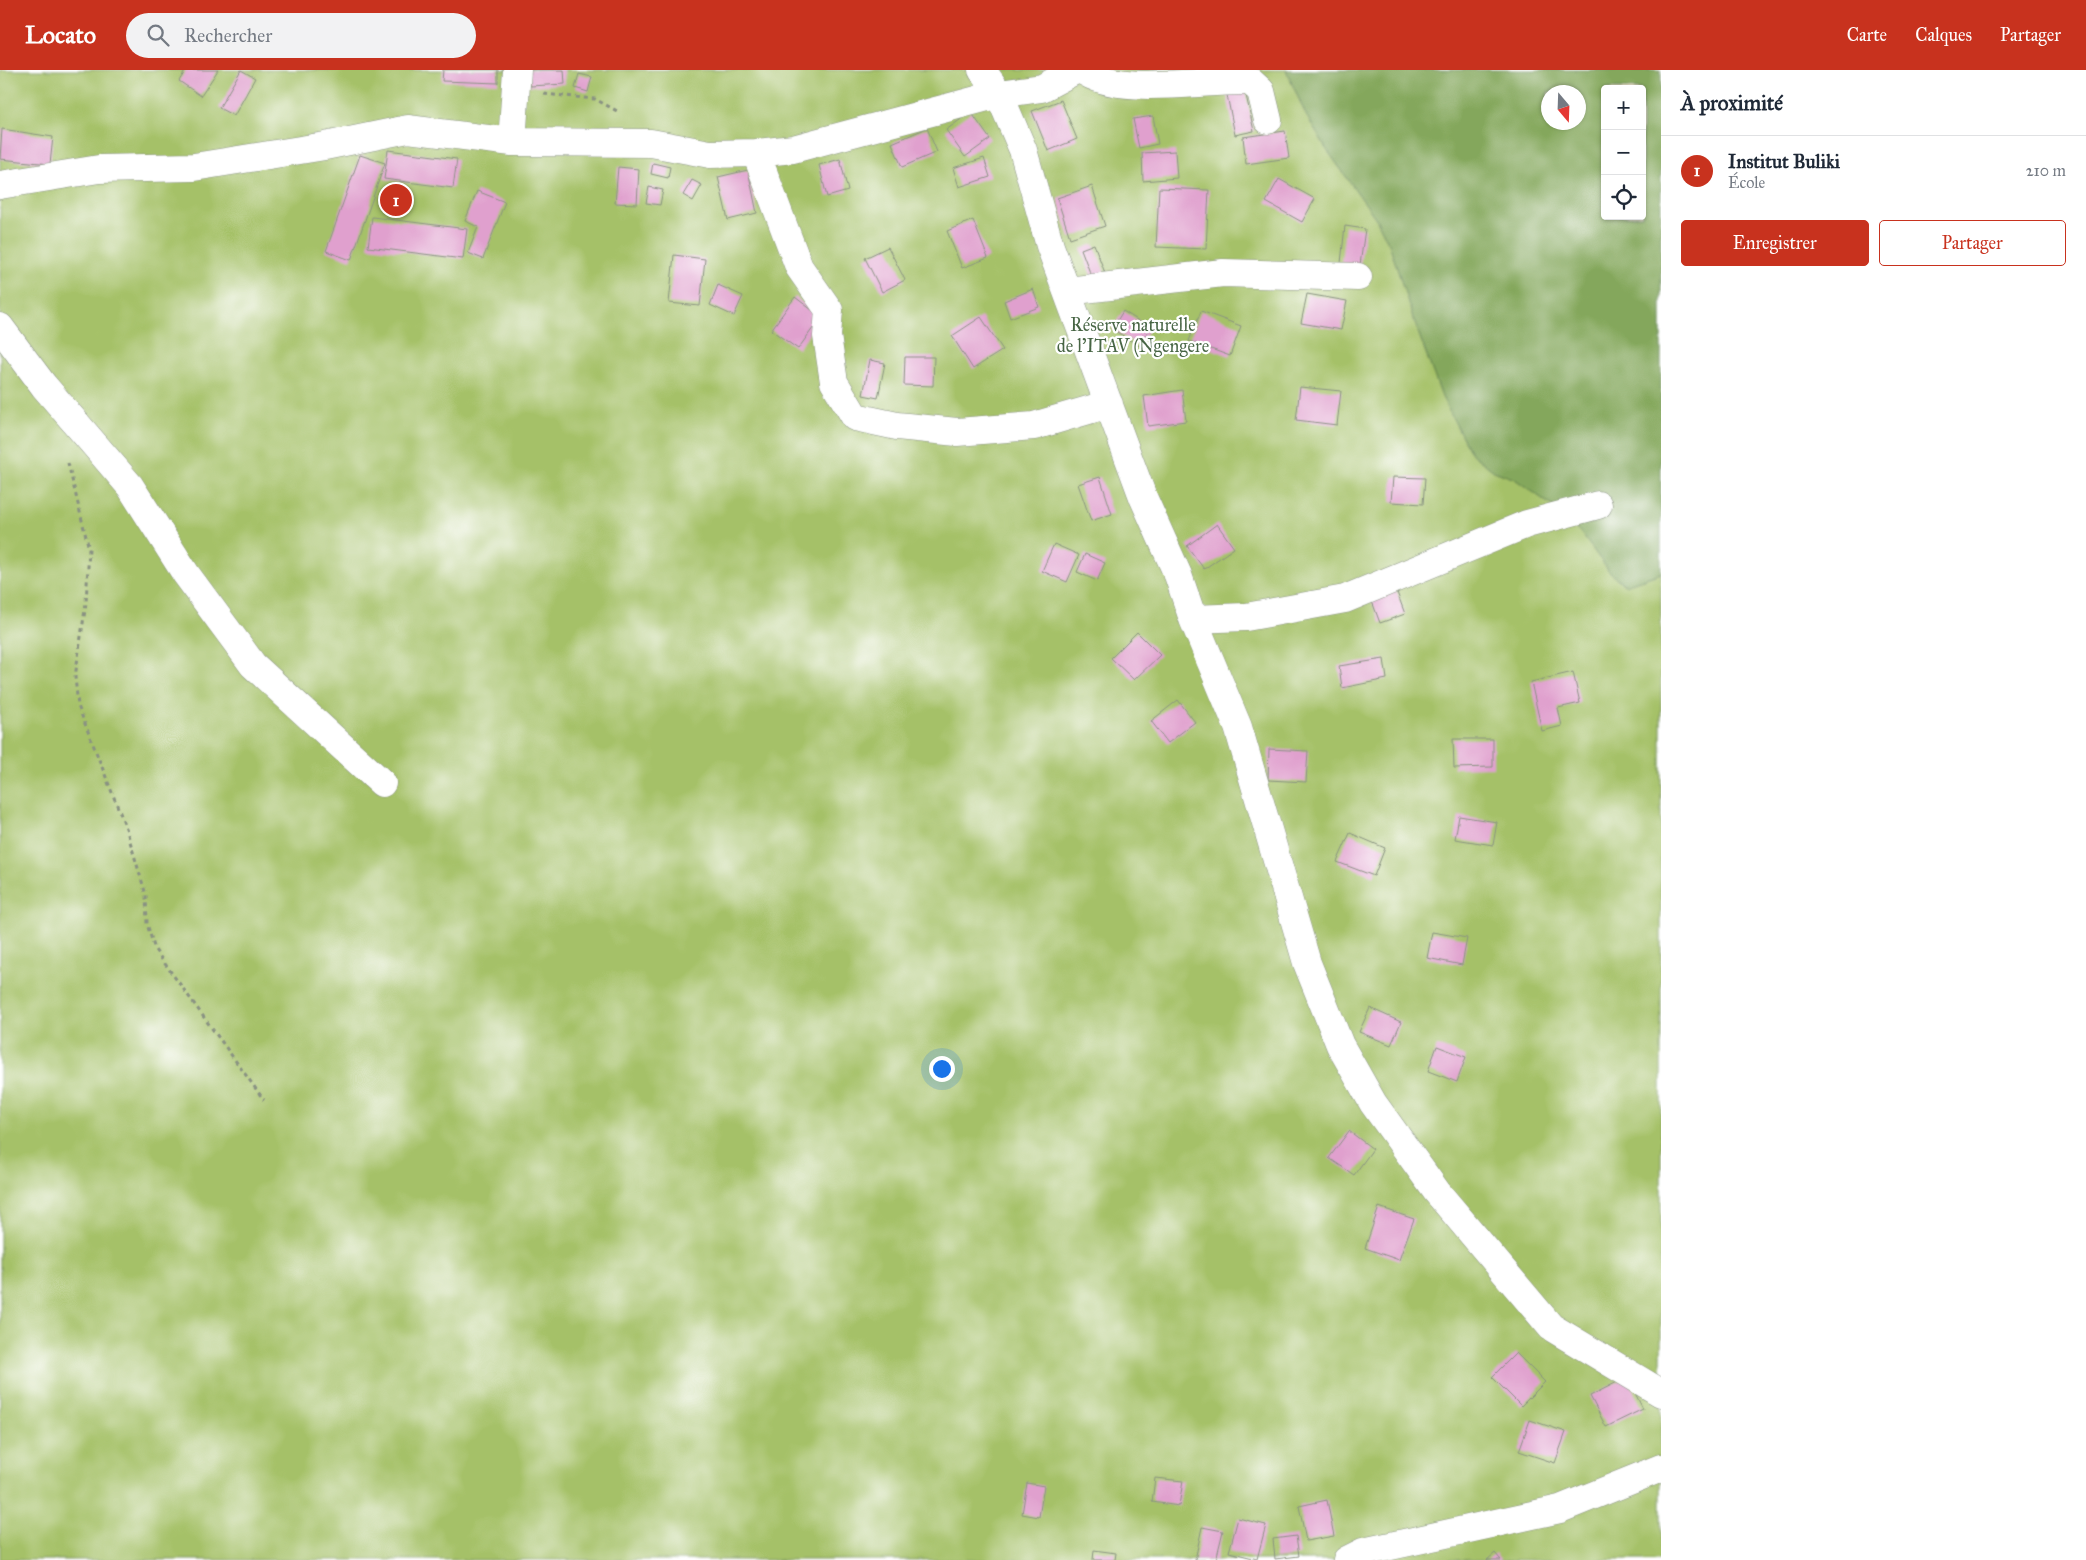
<!DOCTYPE html>
<html lang="fr">
<head>
<meta charset="utf-8">
<style>
	body { margin:0; font-family:"IM FELL Great Primer",serif; background:#f2f2f3; color:#1f2937 }
	.controls { position:absolute; right:15px; top:15px; display:grid; overflow:hidden; border-radius:5px; box-shadow:0 1px 4px #0004 }
	.controls button { width:45px; height:45px; display:grid; place-items:center; padding:0; border:0; border-bottom:1px solid #e0e1e3; background:#fff; color:#1f2937; font:25px sans-serif }
	.compass { position:absolute; left:1541px; top:15px; width:45px; height:45px; border-radius:50%; background:#fff; box-shadow:0 1px 4px #0004; rotate:161deg }
	.you { position:absolute; left:941px; top:998px; width:18px; height:18px; margin:-12px; border:4px solid #fff; border-radius:50%; background:#1a73e8; box-shadow:0 0 0 8px #1a73e833 }
	.badge { display:grid; place-items:center; width:32px; height:32px; border-radius:50%; background:#c8321e; color:#fff; font-size:16px; font-weight:700 }
	.pin { position:absolute; translate:-50% -50%; border:2px solid #fff; box-shadow:0 1px 5px #0006 }
	.list { margin:0; padding:0; list-style:none }
	h2 { display:flex; justify-content:space-between; align-items:center; height:65px; margin:0; padding:0 20px; font-size:21px }
	h2 small { font-size:16px; font-weight:400; color:#747a83 }
	.list li { display:grid; grid-template-columns:32px 1fr auto; gap:15px; align-items:center; box-sizing:border-box; height:70px; padding:0 20px; border-top:1px solid #e0e1e3 }
	.list b { display:block; font-size:19px; white-space:nowrap }
	.list p { margin:0; font-size:16px; white-space:nowrap; color:#747a83 }
	.list em { font-size:16px; font-style:normal; color:#747a83 }
	.actions { display:flex; gap:10px; padding:15px 20px }
	.actions a { flex:1; padding:11px 0; border:1px solid #c8321e; border-radius:5px; text-align:center; font-size:18px; color:#c8321e }
	.actions .main { background:#c8321e; color:#fff }
	.icon { flex:none; width:28px; height:28px; fill:none; stroke:currentColor; stroke-width:2; stroke-linecap:round; stroke-linejoin:round }
	.map { position:relative; flex:none; width:1661px; height:1490px; overflow:hidden }
	header { display:flex; align-items:center; gap:30px; box-sizing:border-box; height:70px; padding:0 25px; background:#c8321e; color:#fff }
	header strong { font-size:24px }
	nav { display:flex; gap:28px; margin-inline-start:auto; font-size:18px }
	.search { width:350px; height:45px; background:#f2f2f3; display:flex; align-items:center; gap:12px; box-sizing:border-box; padding:0 18px; border-radius:28px; color:#747a83; font-size:19px }
	main { display:flex }
	aside { flex:1; background:#fff }
	.map>svg:first-child { display:block }
	.green { fill:#a5c168; stroke:#627f4e }
	.forest { fill:#84a75c; stroke:#527248; fill-rule:evenodd }
	.building { fill:#e0a0ce }
	.lines { fill:none; stroke-linecap:round; stroke-linejoin:round }
	.street-casing { stroke:#899282; stroke-width:29 }
	.path { stroke:#899282; stroke-width:3; stroke-dasharray:4 4; stroke-linecap:butt }
	.street { stroke:#fff; stroke-width:28 }
	.labels { text-anchor:middle; stroke-width:4.5; stroke-linejoin:round; paint-order:stroke }
	.park-label { font-size:18px; fill:#476544; stroke:#fff }
</style>
</head>
<body>
<header>
<strong>Locato</strong>
<div class="search"><svg class="icon" aria-label="search" viewBox="0 0 24 24"><circle cx="10" cy="10" r="6"/><path d="M15 15l6 6"/></svg>Rechercher</div>
<nav><a>Carte</a><a>Calques</a><a>Partager</a></nav>
</header>
<main>
<div class="map">
<svg width="1661" height="1490" viewBox="0 0 1661 1490">
	<rect width="100%" height="100%" fill="#fff"/>
	<filter id="ink" filterUnits="userSpaceOnUse"><feTurbulence type="fractalNoise" baseFrequency=".02" numOctaves="2"/><feDisplacementMap in="SourceGraphic" scale="10" xChannelSelector="R" yChannelSelector="G"/><feConvolveMatrix kernelMatrix="1 2 1 2 8 2 1 2 1" color-interpolation-filters="sRGB"/></filter>
	<filter id="wash" filterUnits="userSpaceOnUse"><feTurbulence type="fractalNoise" baseFrequency=".0096" numOctaves="4" result="noise"/><feDisplacementMap in="SourceGraphic" scale="20" xChannelSelector="R" yChannelSelector="G"/><feGaussianBlur stdDeviation="1.12" result="paint"/><feColorMatrix in="noise" values="0 0 0 0 0 0 0 0 0 0 0 0 0 0 0 0 0 1.4 0 .05"/><feComposite in="paint" operator="in"/></filter>
	<g filter="url(#wash)">
		<rect width="100%" height="100%" fill="#f3e8d1"/>
		<path class="green" d="M0,0h1286l20,45 19,32 52,73 13,26 23,72 29,79 25,49 6,9 21,16 21,8 40,29 25,24 29,39 15,14 37,-12v987h-1661z"/>
		<path class="forest" d="M1286,0h375v503l-36,12 -16,-14 -29,-39 -25,-24 -40,-29 -21,-8 -21,-16 -6,-9 -25,-49 -29,-79 -23,-72 -13,-26 -52,-73 -19,-32zM1605,19h37v127h-37zM1548,22h30v30h-30z"/>
		<g id="blocks">
			<path class="building" d="M186,0h32l-17,26 -22,-15z
				M241,0l14,8 -21,38 -15,-8z
				M443,0h55v13l-56,-2z
				M529,0h35l1,14 -35,2z
				M579,4l13,3 -4,15 -13,-4z
				M1245,21l9,40 -19,4 -8,-40z
				M1061,30l16,39 -29,12 -16,-40z
				M971,42l19,27 -25,18 -19,-27z
				M1153,46l5,28 -19,4 -6,-29z
				M927,58l10,24 -35,15 -10,-24z
				M2,59l51,8 -3,27 -50,-5z
				M1285,61l4,27 -43,6 -3,-27z
				M388,80l69,9 -4,29 -69,-9z
				M1175,81l2,27 -34,3 -1,-28z
				M360,85l25,8 -34,97 -25,-9z
				M984,88l6,19 -31,10 -6,-19z
				M840,89l8,32 -21,6 -8,-32z
				M653,93l17,4 -2,11 -17,-4z
				M618,97l21,2 -2,35 -22,-1z
				M748,100l9,43 -29,7 -10,-43z
				M1279,109l36,20 -13,23 -36,-20z
				M692,110l10,5 -9,16 -10,-6z
				M1092,116l13,40 -35,12 -13,-40z
				M649,117l14,3 -3,15 -14,-2z
				M1159,118l50,2 -3,59 -50,-2z
				M477,121l28,11 -22,57 -15,-6 10,-26 -13,-6z
				M372,147l95,12 -4,30 -95,-12z
				M973,150l15,38 -26,10 -15,-37z
				M1345,156l20,3 -5,36 -19,-2z
				M1094,174l11,29 -13,5 -11,-29z
				M888,177l17,33 -23,12 -17,-34z
				M674,185l31,4 -5,47 -31,-3z
				M718,215l25,11 -9,20 -24,-11z
				M1033,219l6,18 -29,11 -6,-17z
				M1307,224l40,7 -6,29 -40,-7z
				M795,227l26,20 -23,32 -27,-19z
				M1123,241l27,17 -11,18 -27,-17z
				M1201,241l40,15 -11,30 -41,-15z
				M981,247l22,33 -30,19 -21,-33z
				M905,287h29l-1,29 -29,-1z
				M870,290l15,3 -7,35 -15,-3z
				M1300,317l41,4 -4,34 -41,-5z
				M1182,320l4,31 -38,5 -4,-30z
				M1100,407l12,37 -21,7 -13,-37z
				M1393,407l32,1 -2,26 -32,-2z
				M1217,454l17,24 -30,21 -17,-23z
				M1054,474l25,11 -12,27 -25,-11z
				M1085,484l20,9 -8,18 -20,-9z
				M1395,517l10,27 -25,9 -10,-27z
				M1137,562l23,23 -26,25 -23,-22z
				M1384,589l3,20 -45,9 -3,-22z
				M1573,602l7,31 -22,5 4,18 -20,5 -11,-49z
				M1178,630l17,22 -27,21 -17,-22z
				M1453,669h40v28l-39,1z
				M1269,679l39,2 -2,31 -38,-2z
				M1459,746l38,6 -4,23 -38,-6z
				M1350,763l35,15 -11,28 -37,-14z
				M1432,862l35,6 -5,27 -35,-7z
				M1370,938l31,14 -10,23 -32,-13z
				M1437,976l29,11 -9,25 -29,-11z
				M1349,1061l24,18 -19,26 -25,-17z
				M1379,1137l35,12 -15,41 -34,-12z
				M1516,1283l29,29 -24,24 -29,-29z
				M1627,1307l16,32 -37,18 -16,-31z
				M1530,1350l36,12 -11,31 -36,-12z
				M1155,1408l28,3 -4,25 -27,-4z
				M1027,1413l17,3 -5,31 -17,-3z
				M1327,1430l7,36 -28,5 -7,-35z
				M1238,1448l28,7 -9,34 -28,-7z
				M1202,1457l21,4 -7,29h-21z
				M1296,1466l3,20 -24,3 -2,-20z
				M1094,1480l22,3 -1,7h-22z
				M1495,1483l6,7h-14z"/>
		</g>
	</g>
	<g filter="url(#ink)">
		<use href="#blocks" fill-opacity="0" stroke="#899282" stroke-width="1"/>
		<g class="lines">
			<g class="street-casing">
				<path id="street" d="M982,0l17,24 24,56 27,96 93,251 35,78 15,44 45,108 69,236 33,82 33,58 64,89 114,135 110,66
					M1082,0c37,27 123,9 168,11l11,10 7,29
					M512,72l5,-72
					M756,83l43,114 30,43 -2,26 7,46 21,35 42,9 60,6 77,-6 75,-22
					M0,115l99,-16 95,-2 131,-21 83,-17 104,13 139,1 59,11 46,-1 37,-4 206,-55 43,-6 34,-18
					M1067,221l156,-18 135,4
					M0,257l44,59 86,100 56,88 67,91 129,118
					M1193,549l53,-2 99,-18 182,-75 71,-19
					M1347,1490l16,-8 197,-43 101,-41"/>
			</g>
			<path class="path" d="M544,24l51,5 22,12
				M68,393l21,86 -3,54 -11,74 3,29 48,122 20,67 1,29 8,26 109,150"/>
			<use href="#street" class="street"/>
		</g>
	</g>
	<g class="labels">
		<g class="park-label">
			<text x="1133" y="261">Réserve naturelle<tspan x="1133" dy="21">de l'ITAV (Ngengere</tspan></text>
		</g>
	</g>
</svg>
<div class="controls">
<button>+</button>
<button>−</button>
<button><svg class="icon" aria-label="locate" viewBox="0 0 24 24"><circle cx="12" cy="12" r="6"/><path d="M12 2v4M12 18v4M2 12h4M18 12h4"/></svg></button>
</div>
<svg class="compass" viewBox="-18 -18 36 36"><path d="M0-13l5 13h-10z" fill="#e53935"/><path d="M0 13l5-13h-10z" fill="#747a83"/></svg>
<div class="you"></div>
<div class="pin badge" style="left:396px;top:130px">1</div>
</div>
<aside>
<h2>À proximité<small></small></h2>
<ul class="list">
<li><span class="badge">1</span><div><b>Institut Buliki</b><p>École</p></div><em>210 m</em></li>
</ul>
<div class="actions"><a class="main">Enregistrer</a><a>Partager</a></div>
</aside>
</main>
</body>
</html>
